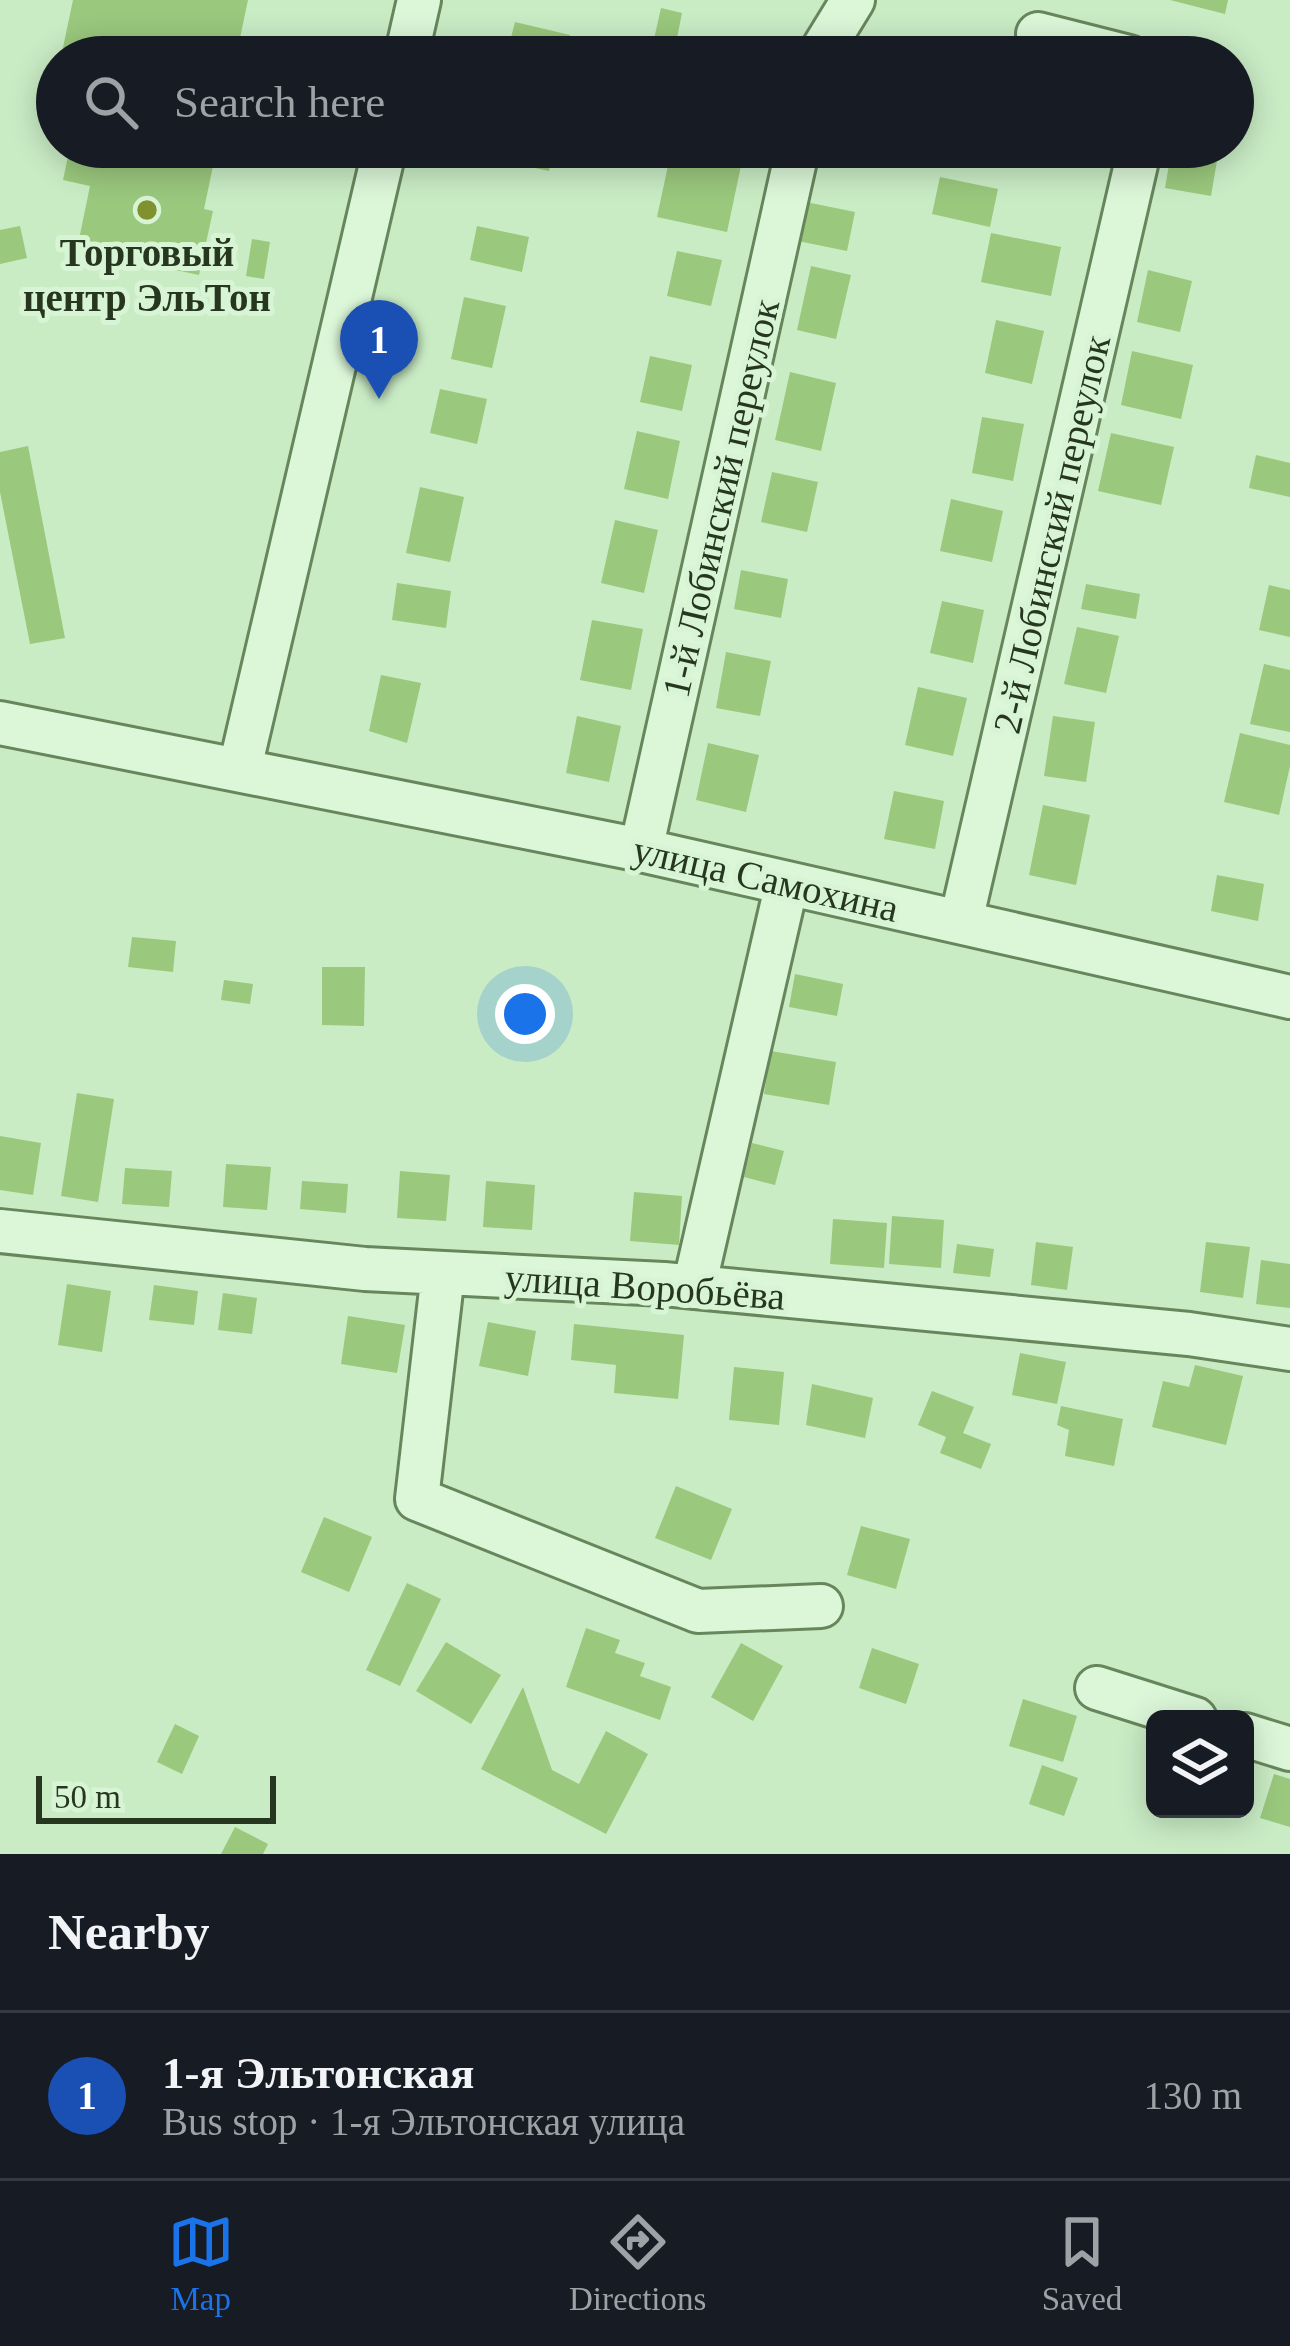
<!DOCTYPE html>
<html lang="en">
<head>
<meta charset="utf-8">
<style>
	body { margin:0; font-family:"Times New Roman",serif; background:#20242c; color:#f1f3f6 }
	.controls { position:absolute; right:36px; bottom:36px; display:grid; overflow:hidden; border-radius:18px; box-shadow:0 6px 30px #0003 }
	.controls button { width:108px; height:108px; display:grid; place-items:center; padding:0; border:0; border-bottom:3px solid #363941; background:#171b24; color:#f1f3f6; font:60px sans-serif }
	.scale { position:absolute; left:36px; bottom:30px; width:240px; box-sizing:border-box; padding-left:12px; border:6px solid #27371f; border-top:0; font-size:33px; line-height:42px; white-space:nowrap; color:#27371f; -webkit-text-stroke:9px #d7f4d4; paint-order:stroke }
	.you { position:absolute; left:525px; top:1014px; width:42px; height:42px; margin:-30px; border:9px solid #fff; border-radius:50%; background:#1a73e8; box-shadow:0 0 0 18px #1a73e833 }
	.badge { display:grid; place-items:center; width:78px; height:78px; border-radius:50%; background:#1a73e8; color:#fff; font-size:39px; font-weight:700 }
	.pin { position:absolute; translate:-50% -99px; filter:drop-shadow(0 3px 6px #0008) }
	.pin::after { content:''; position:absolute; top:63px; width:42px; height:36px; background:inherit; clip-path:polygon(0 0,100% 0,50% 100%) }
	.list { margin:0; padding:0; list-style:none }
	h2 { display:flex; justify-content:space-between; align-items:center; height:156px; margin:0; padding:0 48px; font-size:51px }
	h2 small { font-size:39px; font-weight:400; color:#9ea1a6 }
	.list li { display:grid; grid-template-columns:78px 1fr auto; gap:36px; align-items:center; box-sizing:border-box; height:168px; padding:0 48px; border-top:3px solid #363941 }
	.list b { display:block; font-size:45px; white-space:nowrap }
	.list p { margin:0; font-size:39px; white-space:nowrap; color:#9ea1a6 }
	.list em { font-size:39px; font-style:normal; color:#9ea1a6 }
	.icon { flex:none; width:66px; height:66px; fill:none; stroke:currentColor; stroke-width:2; stroke-linecap:round; stroke-linejoin:round }
	.map { position:relative; flex:none; width:1290px; height:1854px; overflow:hidden }
	.search { position:absolute; background:#171b24; box-shadow:0 6px 30px #0003; left:36px; right:36px; top:36px; height:132px; display:flex; align-items:center; gap:30px; box-sizing:border-box; padding:0 42px; border-radius:66px; color:#9ea1a6; font-size:45px }
	.sheet { height:324px; background:#171b24 }
	nav { display:flex; justify-content:space-around; align-items:center; box-sizing:border-box; height:168px; border-top:3px solid #363941; background:#171b24; font-size:33px; color:#9ea1a6 }
	nav a { display:grid; justify-items:center; gap:6px }
	nav .on { color:#1a73e8 }
	.map>svg:first-child { display:block }
	.building { fill:#9ac87d }
	.lines { fill:none; stroke-linecap:round; stroke-linejoin:round }
	.minor-casing { stroke:#67865c; stroke-width:48 }
	.minor { stroke:#dbf7d8; stroke-width:42 }
	.poi-dot { fill:#80922f; stroke:#d7f4d4; stroke-width:4.5 }
	.labels { text-anchor:middle; stroke-width:10; stroke-linejoin:round; paint-order:stroke }
	.poi-label { font-size:39px; font-weight:bold; fill:#27371f; stroke:#d7f4d4 }
	.street-label { font-size:39px; fill:#27371f; stroke:#d7f4d4 }
</style>
</head>
<body>
<div class="map">
<svg width="1290" height="1854" viewBox="0 0 1290 1854">
	<rect width="100%" height="100%" fill="#c9ecc5"/>
	<path class="building" d="M73,0h175l-12,57h-175z
		M1170,0h58l-3,14z
		M661,8l21,5 -8,40 -22,-5z
		M515,22l55,13 -6,22h-58z
		M701,42l58,13v2h-61z
		M70,147h147l-13,62 9,2 -14,64 -122,-26 13,-63 -27,-6z
		M491,147h63l-5,24 -61,-13z
		M672,147l70,14 -15,71 -70,-15z
		M1172,147l47,2 -8,47 -46,-8z
		M940,177l58,12 -8,38 -58,-13z
		M806,202l49,10 -8,39 -49,-10z
		M20,226l7,32 -27,6v-34z
		M477,226l52,11 -7,35 -52,-12z
		M991,233l70,14 -10,49 -70,-14z
		M252,239l18,3 -6,37 -18,-3z
		M677,251l45,9 -11,46 -44,-10z
		M811,266l40,9 -15,64 -39,-9z
		M1148,270l44,11 -12,51 -43,-10z
		M464,297l42,9 -14,62 -41,-9z
		M996,320l48,11 -12,53 -47,-11z
		M1132,351l61,14 -12,54 -60,-14z
		M650,356l42,9 -10,46 -42,-9z
		M790,372l46,11 -15,68 -46,-11z
		M440,389l47,10 -10,45 -47,-11z
		M982,417l42,7 -11,57 -41,-8z
		M637,431l43,10 -12,58 -44,-10z
		M1111,433l63,14 -13,58 -63,-14z
		M28,446l37,192 -35,6 -30,-152v-40z
		M1256,455l34,8v34l-41,-9z
		M772,472l46,10 -11,50 -46,-10z
		M420,487l44,10 -14,65 -44,-9z
		M951,499l52,12 -11,51 -52,-11z
		M615,520l43,10 -14,63 -43,-10z
		M741,570l47,9 -7,39 -47,-9z
		M397,583l54,8 -5,37 -54,-8z
		M1086,584l54,10 -4,25 -55,-10z
		M1269,585l21,5v47l-31,-7z
		M942,601l42,9 -11,53 -43,-10z
		M592,620l51,9 -12,61 -51,-10z
		M1077,627l42,9 -13,57 -42,-9z
		M726,652l45,9 -11,55 -44,-8z
		M1264,664l26,6v62l-40,-8z
		M381,675l40,8 -14,60 -38,-12z
		M918,687l49,11 -14,58 -48,-11z
		M577,716l44,10 -12,56 -43,-9z
		M1053,716l42,6 -9,60 -42,-6z
		M1240,733l50,12v21l-11,49 -55,-13z
		M708,743l51,12 -13,57 -50,-12z
		M894,791l50,10 -9,48 -51,-10z
		M1043,805l47,10 -14,70 -47,-10z
		M1217,875l47,9 -6,37 -47,-10z
		M132,937l44,4 -3,31 -45,-5z
		M322,967h43l-1,59 -42,-1z
		M795,974l48,10 -6,32 -48,-9z
		M224,980l29,4 -3,20 -29,-4z
		M771,1051l65,11 -7,43 -65,-11z
		M77,1093l37,6 -16,103 -37,-6z
		M0,1136l41,7 -8,52 -33,-5z
		M752,1143l32,8 -9,34 -31,-8z
		M226,1164l45,3 -4,43 -44,-3z
		M125,1168l47,3 -3,36 -47,-3z
		M400,1171l50,4 -4,46 -49,-3z
		M302,1181l46,3 -2,29 -46,-4z
		M486,1181l49,4 -3,45 -49,-3z
		M634,1192l48,4 -3,49 -49,-4z
		M892,1216l52,4 -3,48 -52,-4z
		M833,1219l54,4 -3,45 -54,-4z
		M1036,1242l37,5 -6,43 -36,-5z
		M1206,1242l44,5 -7,51 -43,-6z
		M957,1244l37,5 -4,28 -37,-4z
		M1261,1260l29,4v44l-34,-4z
		M67,1284l44,7 -9,61 -44,-7z
		M154,1285l44,6 -4,34 -45,-5z
		M223,1293l34,5 -5,36 -34,-4z
		M348,1316l57,9 -8,48 -56,-9z
		M488,1322l48,9 -8,45 -49,-10z
		M574,1324l110,11 -6,64 -64,-6 2,-28 -45,-5z
		M1020,1353l46,9 -9,42 -45,-9z
		M1195,1365l48,11 -17,69 -74,-18 11,-46 26,6z
		M734,1367l50,5 -5,53 -50,-5z
		M812,1384l61,14 -8,40 -59,-13z
		M932,1391l42,16 -11,26 28,11 -10,25 -41,-16 6,-16 -28,-12z
		M1061,1406l62,13 -9,47 -49,-10 4,-26 -12,-5z
		M676,1486l56,23 -21,51 -56,-22z
		M324,1517l48,20 -23,55 -48,-20z
		M861,1526l49,13 -14,50 -49,-14z
		M407,1583l34,16 -41,87 -34,-16z
		M586,1628l34,12 -5,13 30,10 -5,13 31,11 -11,33 -94,-33z
		M446,1642l55,33 -30,49 -55,-33z
		M741,1643l42,23 -30,55 -42,-24z
		M872,1648l47,16 -13,40 -47,-16z
		M523,1687l29,83 27,14 27,-53 42,23 -42,80 -125,-65z
		M1023,1699l54,17 -14,46 -54,-16z
		M175,1724l24,12 -17,38 -25,-12z
		M1042,1765l36,13 -14,38 -35,-12z
		M1274,1774l16,5v48l-30,-9z
		M235,1827l33,17 -5,10h-42z"/>
	<g class="lines">
		<g class="minor-casing">
			<path id="minor" d="M1038,34l91,23
				M406,57l13,-57
				M818,57l35,-57
				M0,723l641,127 649,147
				M240,768l145,-621
				M641,850l157,-703
				M961,921l179,-774
				M0,1231l365,38 299,15 525,50 101,15
				M443,1273l-26,226 281,112 123,-5
				M694,1287l93,-404
				M1097,1688l98,31
				M1245,1735l45,14"/>
		</g>
		<use href="#minor" class="minor"/>
	</g>
	<circle class="poi-dot" cx="147" cy="210" r="12"/>
	<g class="labels">
		<g class="poi-label">
			<text x="147" y="266">Торговый<tspan x="147" dy="45">центр ЭльТон</tspan></text>
		</g>
		<g class="street-label">
			<text transform="translate(720 498) rotate(-77)" y="14">1-й Лобинский переулок</text>
			<text transform="translate(1051 534) rotate(-77)" y="14">2-й Лобинский переулок</text>
			<text transform="translate(766 878) rotate(13)" y="14">улица Самохина</text>
			<text transform="translate(645 1286) rotate(4)" y="14">улица Воробьёва</text>
		</g>
	</g>
</svg>
<div class="controls">
<button><svg class="icon" aria-label="layers" viewBox="0 0 24 24"><path d="M12 4l9 5-9 5-9-5zM3 14l9 5 9-5"/></svg></button>
</div>
<div class="scale">50 m</div>
<div class="you"></div>
<div class="pin badge" style="left:379px;top:399px;background:#1a4fb4">1</div>
<div class="search"><svg class="icon" aria-label="search" viewBox="0 0 24 24"><circle cx="10" cy="10" r="6"/><path d="M15 15l6 6"/></svg>Search here</div>
</div>
<section class="sheet">
<h2>Nearby<small></small></h2>
<ul class="list">
<li><span class="badge" style="background:#1a4fb4">1</span><div><b>1-я Эльтонская</b><p>Bus stop · 1-я Эльтонская улица</p></div><em>130 m</em></li>
</ul>
</section>
<nav>
<a class="on"><svg class="icon" aria-label="map" viewBox="0 0 24 24"><path d="M3 6l6-2 6 2 6-2v14l-6 2-6-2-6 2zM9 4v14M15 6v14"/></svg>Map</a>
<a><svg class="icon" aria-label="directions" viewBox="0 0 24 24"><path d="M12 3l9 9-9 9-9-9zM9 14v-3h6M13 9l2 2-2 2"/></svg>Directions</a>
<a><svg class="icon" aria-label="saved" viewBox="0 0 24 24"><path d="M7 4h10v16l-5-4-5 4z"/></svg>Saved</a>
</nav>
</body>
</html>
